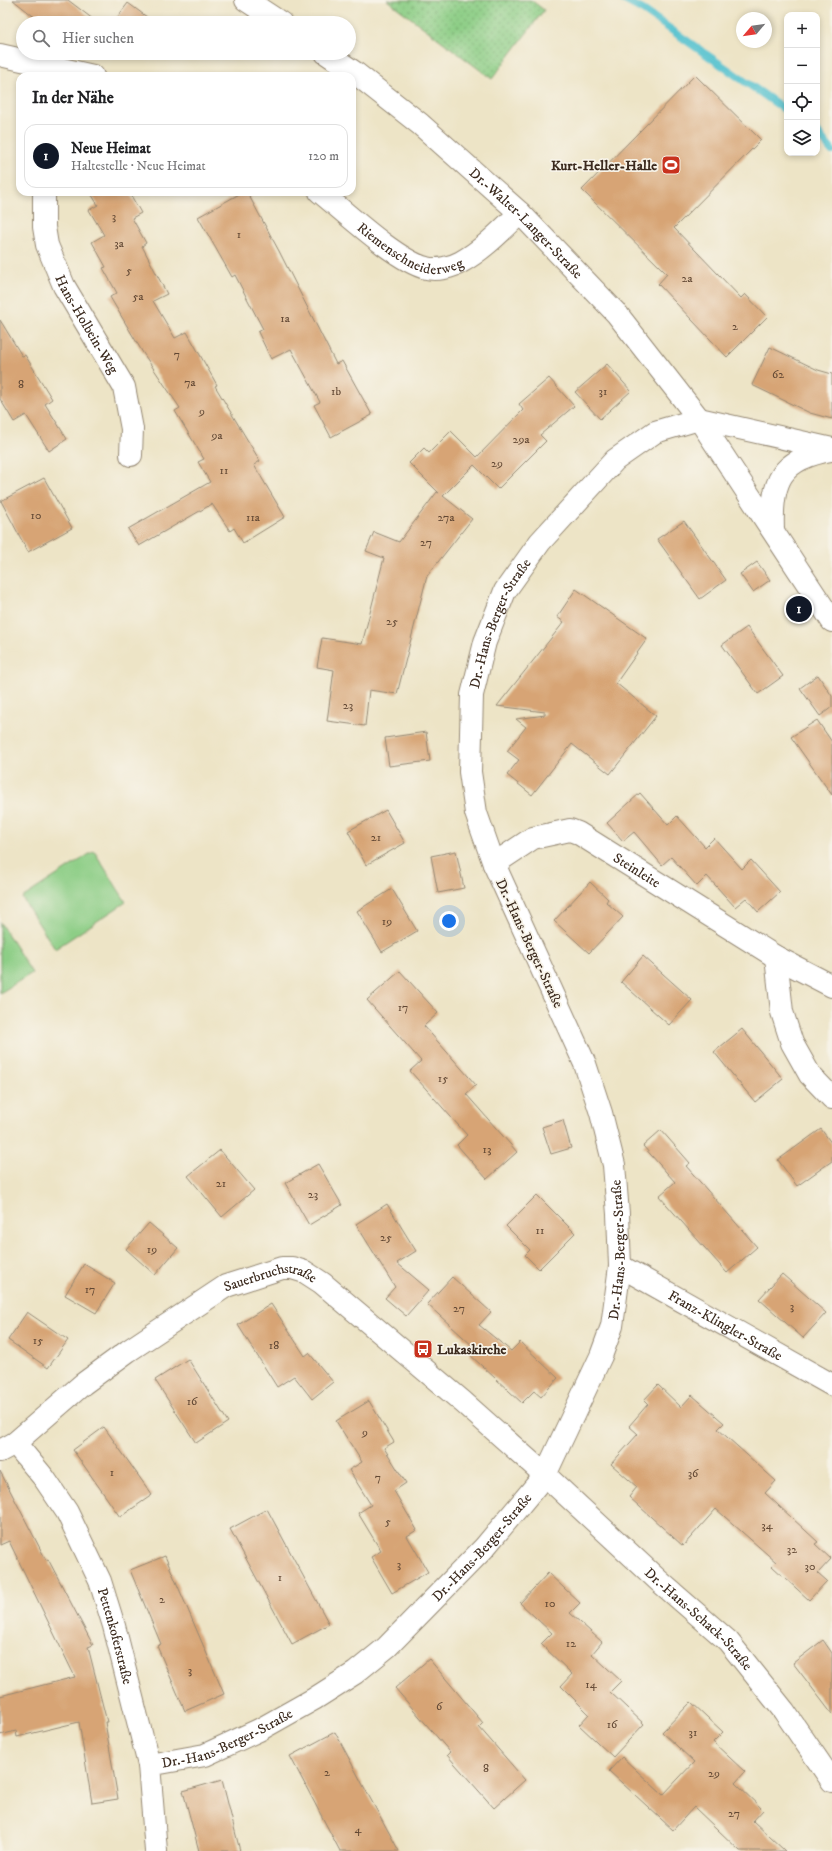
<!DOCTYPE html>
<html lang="de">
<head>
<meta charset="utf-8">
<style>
	body { margin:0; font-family:"IM FELL DW Pica",serif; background:#f2f2f2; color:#202124 }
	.controls { position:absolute; right:12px; top:12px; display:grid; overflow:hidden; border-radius:8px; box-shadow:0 2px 6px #0003 }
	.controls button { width:36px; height:36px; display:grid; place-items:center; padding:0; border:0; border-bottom:1px solid #e0e0e0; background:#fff; color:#202124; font:20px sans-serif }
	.compass { position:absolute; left:736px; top:12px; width:36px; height:36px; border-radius:50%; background:#fff; box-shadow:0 2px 6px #0003; rotate:241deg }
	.you { position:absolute; left:449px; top:921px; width:14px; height:14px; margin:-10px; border:3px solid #fff; border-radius:50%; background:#1a73e8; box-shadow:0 0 0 6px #1a73e833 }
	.badge { display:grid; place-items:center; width:26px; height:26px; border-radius:50%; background:#111827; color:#fff; font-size:13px; font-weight:700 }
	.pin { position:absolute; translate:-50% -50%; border:2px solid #fff; box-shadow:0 1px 4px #0006 }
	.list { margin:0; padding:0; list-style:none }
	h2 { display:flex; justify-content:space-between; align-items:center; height:52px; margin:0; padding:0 16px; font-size:17px }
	h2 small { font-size:13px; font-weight:400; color:#757577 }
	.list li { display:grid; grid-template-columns:26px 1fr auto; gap:12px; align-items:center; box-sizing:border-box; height:64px; margin:0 8px 8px; padding:0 8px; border:1px solid #e0e0e0; border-radius:12px }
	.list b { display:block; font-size:15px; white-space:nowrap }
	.list p { margin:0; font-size:13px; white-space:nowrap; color:#757577 }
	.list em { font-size:13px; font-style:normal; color:#757577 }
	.icon { flex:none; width:22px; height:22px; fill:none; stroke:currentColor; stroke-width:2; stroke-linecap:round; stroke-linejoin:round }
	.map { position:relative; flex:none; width:832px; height:1851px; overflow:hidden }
	.search { position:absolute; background:#fff; box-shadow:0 2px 6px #0003; left:16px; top:16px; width:340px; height:44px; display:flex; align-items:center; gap:10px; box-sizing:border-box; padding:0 14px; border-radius:22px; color:#757577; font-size:15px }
	.panel { position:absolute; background:#fff; box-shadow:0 2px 6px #0003; left:16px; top:72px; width:340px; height:124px; border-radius:12px }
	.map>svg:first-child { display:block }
	.grass { fill:#8dce86; stroke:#647c52 }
	.park { fill:url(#park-dots); stroke:#647c52 }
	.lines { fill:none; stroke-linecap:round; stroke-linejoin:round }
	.stream { stroke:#56c2cf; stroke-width:8 }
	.building { fill:#d7a474 }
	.minor-casing { stroke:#948772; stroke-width:24 }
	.tertiary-casing { stroke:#948772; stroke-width:24 }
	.minor { stroke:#fff; stroke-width:22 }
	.tertiary { stroke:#fff; stroke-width:22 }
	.labels { text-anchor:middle; stroke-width:3.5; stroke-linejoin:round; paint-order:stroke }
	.number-label { font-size:12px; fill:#624834 }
	.poi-label { font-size:14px; font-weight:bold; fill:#3b2a1e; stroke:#f7f3e8; text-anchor:end }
	.street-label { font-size:14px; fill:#3b2a1e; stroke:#f7f3e8 }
</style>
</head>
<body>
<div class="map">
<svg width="832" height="1851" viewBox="0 0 832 1851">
	<defs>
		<pattern id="park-dots" width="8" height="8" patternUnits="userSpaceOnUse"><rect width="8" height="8" fill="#8dce86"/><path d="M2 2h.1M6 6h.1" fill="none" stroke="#74a76d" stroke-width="1.8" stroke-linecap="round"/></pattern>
	</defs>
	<rect width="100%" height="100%" fill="#f7f3e8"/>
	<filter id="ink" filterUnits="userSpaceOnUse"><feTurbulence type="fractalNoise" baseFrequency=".025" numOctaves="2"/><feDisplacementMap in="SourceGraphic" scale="8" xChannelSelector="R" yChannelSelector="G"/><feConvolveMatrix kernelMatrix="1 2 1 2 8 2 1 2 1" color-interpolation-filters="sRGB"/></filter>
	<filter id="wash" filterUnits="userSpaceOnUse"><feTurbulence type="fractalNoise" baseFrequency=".012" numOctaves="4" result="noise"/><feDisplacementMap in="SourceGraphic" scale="16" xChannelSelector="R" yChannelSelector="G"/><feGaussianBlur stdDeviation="0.9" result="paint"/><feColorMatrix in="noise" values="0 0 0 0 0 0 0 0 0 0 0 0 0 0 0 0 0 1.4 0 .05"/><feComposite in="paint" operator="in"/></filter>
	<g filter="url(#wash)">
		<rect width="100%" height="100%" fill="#ede4c6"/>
		<path class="grass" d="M94,851l32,51 -71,47 -33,-51z
			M0,922l32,51 -32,20z"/>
		<path class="park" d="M387,0h144l13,10 -52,69z"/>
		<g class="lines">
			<path class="stream" d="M624,0l19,10 144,101
				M817,132l15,19"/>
		</g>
		<g id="blocks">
			<path class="building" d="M13,0h55l30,23h-56z
				M128,3l27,20h-42z
				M695,75l66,65 -87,88 67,70 4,-4 22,23 -40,40 -69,-73 9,-10 -85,-84z
				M90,192h39l12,21 -9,5 14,25 -4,3 25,48 -14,7 22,37 12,-6 30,53 -2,1 45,75 -6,4 31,52 -42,26 -9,-15 -4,3 -18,-27 -73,42 -11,-17 82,-47 -12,-20 6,-3 -29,-48 5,-3 -37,-55 -33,-56 7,-4 -14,-25 3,-1 -14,-25 12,-7 -15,-25 9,-5z
				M243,192h4l32,59 57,113 6,-3 30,54 -41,22 -17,-32 6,-3 -29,-53 -20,10 -13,-27 5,-3 -28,-54 -3,2 -34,-60z
				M0,320l22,36 3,-1 27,44 -7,5 22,35 -18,12 -23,-36 -12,7 -14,-23z
				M770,347l48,23 14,4v45l-22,-6 -58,-28z
				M607,364l24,27 -31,28 -25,-27z
				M549,378l25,28 -34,29 6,6 -48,48 -24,-24 -31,31 29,23 -45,57 -30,118 -28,-4 -4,36 -38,-5 7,-51 -17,-3 5,-29 40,6 22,-86 -18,-7 8,-19 25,10 38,-50 2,1 -30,-30 15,-15 5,5 22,-22 26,26 46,-47 -4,-6z
				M44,478l28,50 -44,24 -27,-51z
				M684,521l42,59 -26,19 -43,-60z
				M757,562l13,18 -17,12 -13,-18z
				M576,589l71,50 -31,44 40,33 -46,58 -38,-30 -40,51 -25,-20 12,-15 -12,-9 19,-24 -10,-8 29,-4v-3l-48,-6 67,-84 -7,-5z
				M747,627l36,49 -25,18 -36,-49z
				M818,675l14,21v11l-12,9 -20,-28z
				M817,720l15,22v53l-41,-58z
				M426,732l4,29 -41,5 -4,-28z
				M640,793l28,32 9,-9 28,31 9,-9 28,31 9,-9 29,32 -22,20 -12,-14 -11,9 -28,-31 -10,10 -26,-29 -9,8 -28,-33 -11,9 -16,-18z
				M386,810l19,33 -39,22 -18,-34z
				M456,851l8,37 -26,5 -7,-37z
				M590,882l18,17 -2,3 17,15 -34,36 -35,-32z
				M392,889l25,42 -35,21 -25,-41z
				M643,956l49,44 -23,25 -48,-43z
				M400,971l38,42 -14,13 52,59 -10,9 51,58 -30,27 -30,-34 10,-10 -57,-64 11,-10 -54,-61z
				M742,1029l41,50 -28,23 -41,-50z
				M563,1120l8,28 -20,6 -9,-27z
				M821,1129l11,15v17l-35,25 -19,-26z
				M661,1130l29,33 -4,3 71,81 -30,26 -68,-77 16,-14 -32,-36z
				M220,1150l34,40 -32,27 -34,-41z
				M318,1164l24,41 -33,20 -24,-42z
				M537,1195l38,38 -36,36 -14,-14 5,-5 -24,-24z
				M387,1204l29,47 -19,12 32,27 -23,26 -21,-18 10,-11 -39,-63z
				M149,1223l29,25 -23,27 -29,-26z
				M84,1264l31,19 -19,30 -31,-18z
				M782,1274l44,39 -23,25 -44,-39z
				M452,1277l39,35 -12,13 32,26 9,-9 38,36 -17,19 -7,-6 -12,12 -53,-49 5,-7 -47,-43z
				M271,1304l34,52 4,-3 24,29 -21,17 -18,-23 -17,11 -39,-62z
				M27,1312l41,28 -20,28 -40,-28z
				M188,1359l40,63 -32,21 -41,-63z
				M658,1385l23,22 11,-12 32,28 -6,6 58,52 -11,12 53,49 -3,2 16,15 -13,14 9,8 -18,19 -37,-34 4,-4 -60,-53 -33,37 -54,-49 8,-10 -26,-23 27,-30 -9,-8 19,-22 -4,-4z
				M369,1401l25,41 -10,6 22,35 -12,8 23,39 -10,6 21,36 -36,21 -21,-36 10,-6 -23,-38 13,-8 -22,-35 13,-8 -26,-41z
				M104,1427l48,68 -32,22 -47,-67z
				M0,1471l46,89 2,-1 45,86 -5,2 19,75h-2l13,77 -26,4 -13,-81 -62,15 -1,-6 -16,4v-39l75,-19 -66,-136 -9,4z
				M267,1509l62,115 -37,20 -62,-115z
				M165,1556l59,138 -39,17 -28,-65 4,-2 -31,-74z
				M548,1573l32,30 -10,10 32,29 -10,12 29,27 -11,11 34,32 -31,33 -34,-32 10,-11 -28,-28 11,-12 -31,-30 11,-11 -32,-30z
				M823,1640l9,13v61l-39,-51z
				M429,1659l54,64 -4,4 46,53 -31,28 -47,-53 3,-3 -55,-64z
				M691,1702l32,30 -10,10 32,30 -10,11 28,27 -10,11 32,30h-45l-46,-44 -21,23 -64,-59 13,-14 41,38 31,-33 -32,-30z
				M335,1732l29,55 35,64h-59l-50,-95z
				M222,1780l18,71h-41l-16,-60z"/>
		</g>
	</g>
	<g filter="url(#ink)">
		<use href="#blocks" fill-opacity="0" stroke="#948772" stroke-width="1"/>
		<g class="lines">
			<g class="minor-casing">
				<g id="minor">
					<path d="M0,55l93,21"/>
					<path id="s1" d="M44,192v35l3,18 17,41 60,101 8,42 -1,26"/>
					<path id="s2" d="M320,192c25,20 77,69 106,76 11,3 26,-1 35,-6 22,-12 41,-32 59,-49"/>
					<path d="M773,530c-2,-49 7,-71 58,-80"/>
					<path id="s3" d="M494,864l39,-26 37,-8 8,3 198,124 56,29"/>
					<path d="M776,957l6,55 10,31 18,32 22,23"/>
					<path id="s4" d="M620,1266l212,119"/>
					<path id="s5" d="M15,1443l29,35 23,34 33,69 14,45 35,139 7,86"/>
					<path id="s6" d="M0,1451l15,-8 68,-59 45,-33 98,-65 56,-18h10l13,4 17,11 141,119 82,73 114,106 69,60 56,70 48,70"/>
					<path id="s7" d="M149,1765l56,-10 54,-25 55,-31 41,-26 32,-26 97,-99 61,-73 56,-119 11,-30 8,-60 -2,-52 -4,-49 -13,-52 -16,-49 -91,-200 -18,-51 -6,-41 2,-77 13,-53 20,-51 35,-49 75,-82 40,-28 44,-13 133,30"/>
				</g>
			</g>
			<g class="tertiary-casing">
				<g id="tertiary">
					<path d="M246,0l35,23"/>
					<path id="s8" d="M326,53l28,19 66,52 100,89 97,101 82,105 133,202"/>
				</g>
			</g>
			<use href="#minor" class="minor"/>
			<use href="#tertiary" class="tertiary"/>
		</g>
	</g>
	<defs>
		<g id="stadium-square" transform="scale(1)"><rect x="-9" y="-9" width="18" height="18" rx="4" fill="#c8321e" stroke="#f7f3e8"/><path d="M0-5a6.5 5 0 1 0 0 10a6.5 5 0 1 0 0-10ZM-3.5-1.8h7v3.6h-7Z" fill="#fff"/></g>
		<g id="bus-square" transform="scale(1)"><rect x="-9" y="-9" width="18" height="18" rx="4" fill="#c8321e" stroke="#f7f3e8"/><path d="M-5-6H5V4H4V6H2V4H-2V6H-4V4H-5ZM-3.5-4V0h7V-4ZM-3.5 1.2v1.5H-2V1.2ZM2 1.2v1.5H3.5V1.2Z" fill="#fff"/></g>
	</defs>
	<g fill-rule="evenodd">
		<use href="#stadium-square" x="671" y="165"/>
		<use href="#bus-square" x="423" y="1349"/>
	</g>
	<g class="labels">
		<g class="number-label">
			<text x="114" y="220">3</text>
			<text x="239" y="238">1</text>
			<text x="119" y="247">3a</text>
			<text x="129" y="274">5</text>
			<text x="687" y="282">2a</text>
			<text x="138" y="300">5a</text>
			<text x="285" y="322">1a</text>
			<text x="735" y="330">2</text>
			<text x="177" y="358">7</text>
			<text x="778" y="378">62</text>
			<text x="190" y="386">7a</text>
			<text x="21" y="388">8</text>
			<text x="336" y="395">1b</text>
			<text x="603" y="395">31</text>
			<text x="202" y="415">9</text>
			<text x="217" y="439">9a</text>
			<text x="521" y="443">29a</text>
			<text x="497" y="467">29</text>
			<text x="224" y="474">11</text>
			<text x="36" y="519">10</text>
			<text x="253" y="521">11a</text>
			<text x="446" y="521">27a</text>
			<text x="426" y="546">27</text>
			<text x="392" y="625">25</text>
			<text x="348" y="709">23</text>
			<text x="376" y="841">21</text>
			<text x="387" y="925">19</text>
			<text x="403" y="1011">17</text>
			<text x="443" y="1082">15</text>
			<text x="487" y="1153">13</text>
			<text x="221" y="1187">21</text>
			<text x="313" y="1198">23</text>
			<text x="540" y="1234">11</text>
			<text x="386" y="1241">25</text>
			<text x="152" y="1253">19</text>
			<text x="90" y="1293">17</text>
			<text x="792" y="1310">3</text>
			<text x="459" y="1312">27</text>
			<text x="38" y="1344">15</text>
			<text x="274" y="1349">18</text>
			<text x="192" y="1405">16</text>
			<text x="365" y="1436">9</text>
			<text x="112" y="1476">1</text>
			<text x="693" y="1477">36</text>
			<text x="378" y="1481">7</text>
			<text x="388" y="1525">5</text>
			<text x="767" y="1529">34</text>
			<text x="792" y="1553">32</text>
			<text x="399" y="1568">3</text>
			<text x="810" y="1570">30</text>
			<text x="280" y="1581">1</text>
			<text x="162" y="1603">2</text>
			<text x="550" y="1607">10</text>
			<text x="571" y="1647">12</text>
			<text x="190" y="1674">3</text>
			<text x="591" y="1688">14</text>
			<text x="439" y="1710">6</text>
			<text x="612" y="1728">16</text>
			<text x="693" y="1736">31</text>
			<text x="486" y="1772">8</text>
			<text x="327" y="1776">2</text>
			<text x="714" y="1777">29</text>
			<text x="734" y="1817">27</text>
			<text x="358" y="1833">4</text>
		</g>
		<g class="poi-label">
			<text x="657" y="170">Kurt-Heller-Halle</text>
			<text x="437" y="1354" text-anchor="start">Lukaskirche</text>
		</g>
		<g class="street-label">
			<text dy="5" stroke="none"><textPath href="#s8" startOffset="263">Dr.-Walter-Langer-Straße</textPath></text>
			<text dy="5" stroke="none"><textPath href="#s2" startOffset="110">Riemenschneiderweg</textPath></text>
			<text dy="5" stroke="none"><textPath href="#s1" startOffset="142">Hans-Holbein-Weg</textPath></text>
			<text dy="5" stroke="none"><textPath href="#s7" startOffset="1403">Dr.-Hans-Berger-Straße</textPath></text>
			<text dy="5" stroke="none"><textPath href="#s3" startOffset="163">Steinleite</textPath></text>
			<text transform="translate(530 943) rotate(65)" y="5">Dr.-Hans-Berger-Straße</text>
			<text dy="5" stroke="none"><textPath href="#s7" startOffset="743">Dr.-Hans-Berger-Straße</textPath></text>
			<text dy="5" stroke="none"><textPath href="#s6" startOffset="327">Sauerbruchstraße</textPath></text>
			<text dy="5" stroke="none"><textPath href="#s4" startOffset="121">Franz-Klingler-Straße</textPath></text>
			<text dy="5" stroke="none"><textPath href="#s7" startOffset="407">Dr.-Hans-Berger-Straße</textPath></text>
			<text dy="5" stroke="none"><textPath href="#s6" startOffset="888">Dr.-Hans-Schack-Straße</textPath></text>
			<text dy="5" stroke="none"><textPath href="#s5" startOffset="220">Pettenkoferstraße</textPath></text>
			<text dy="5" stroke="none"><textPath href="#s7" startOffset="83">Dr.-Hans-Berger-Straße</textPath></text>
		</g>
	</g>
</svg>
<div class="controls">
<button>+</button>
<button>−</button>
<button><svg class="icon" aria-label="locate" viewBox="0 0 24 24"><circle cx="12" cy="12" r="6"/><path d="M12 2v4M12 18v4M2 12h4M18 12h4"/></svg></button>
<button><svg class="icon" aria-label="layers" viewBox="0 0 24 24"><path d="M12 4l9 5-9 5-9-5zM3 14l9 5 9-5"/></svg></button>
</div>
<svg class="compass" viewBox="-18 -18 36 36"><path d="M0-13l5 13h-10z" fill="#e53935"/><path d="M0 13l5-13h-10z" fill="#757577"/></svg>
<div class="you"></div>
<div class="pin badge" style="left:799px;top:609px">1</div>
<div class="search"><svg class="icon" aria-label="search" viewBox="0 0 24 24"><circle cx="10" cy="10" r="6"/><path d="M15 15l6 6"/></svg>Hier suchen</div>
<section class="panel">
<h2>In der Nähe<small></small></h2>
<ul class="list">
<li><span class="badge">1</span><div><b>Neue Heimat</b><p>Haltestelle · Neue Heimat</p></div><em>120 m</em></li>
</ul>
</section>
</div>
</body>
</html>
